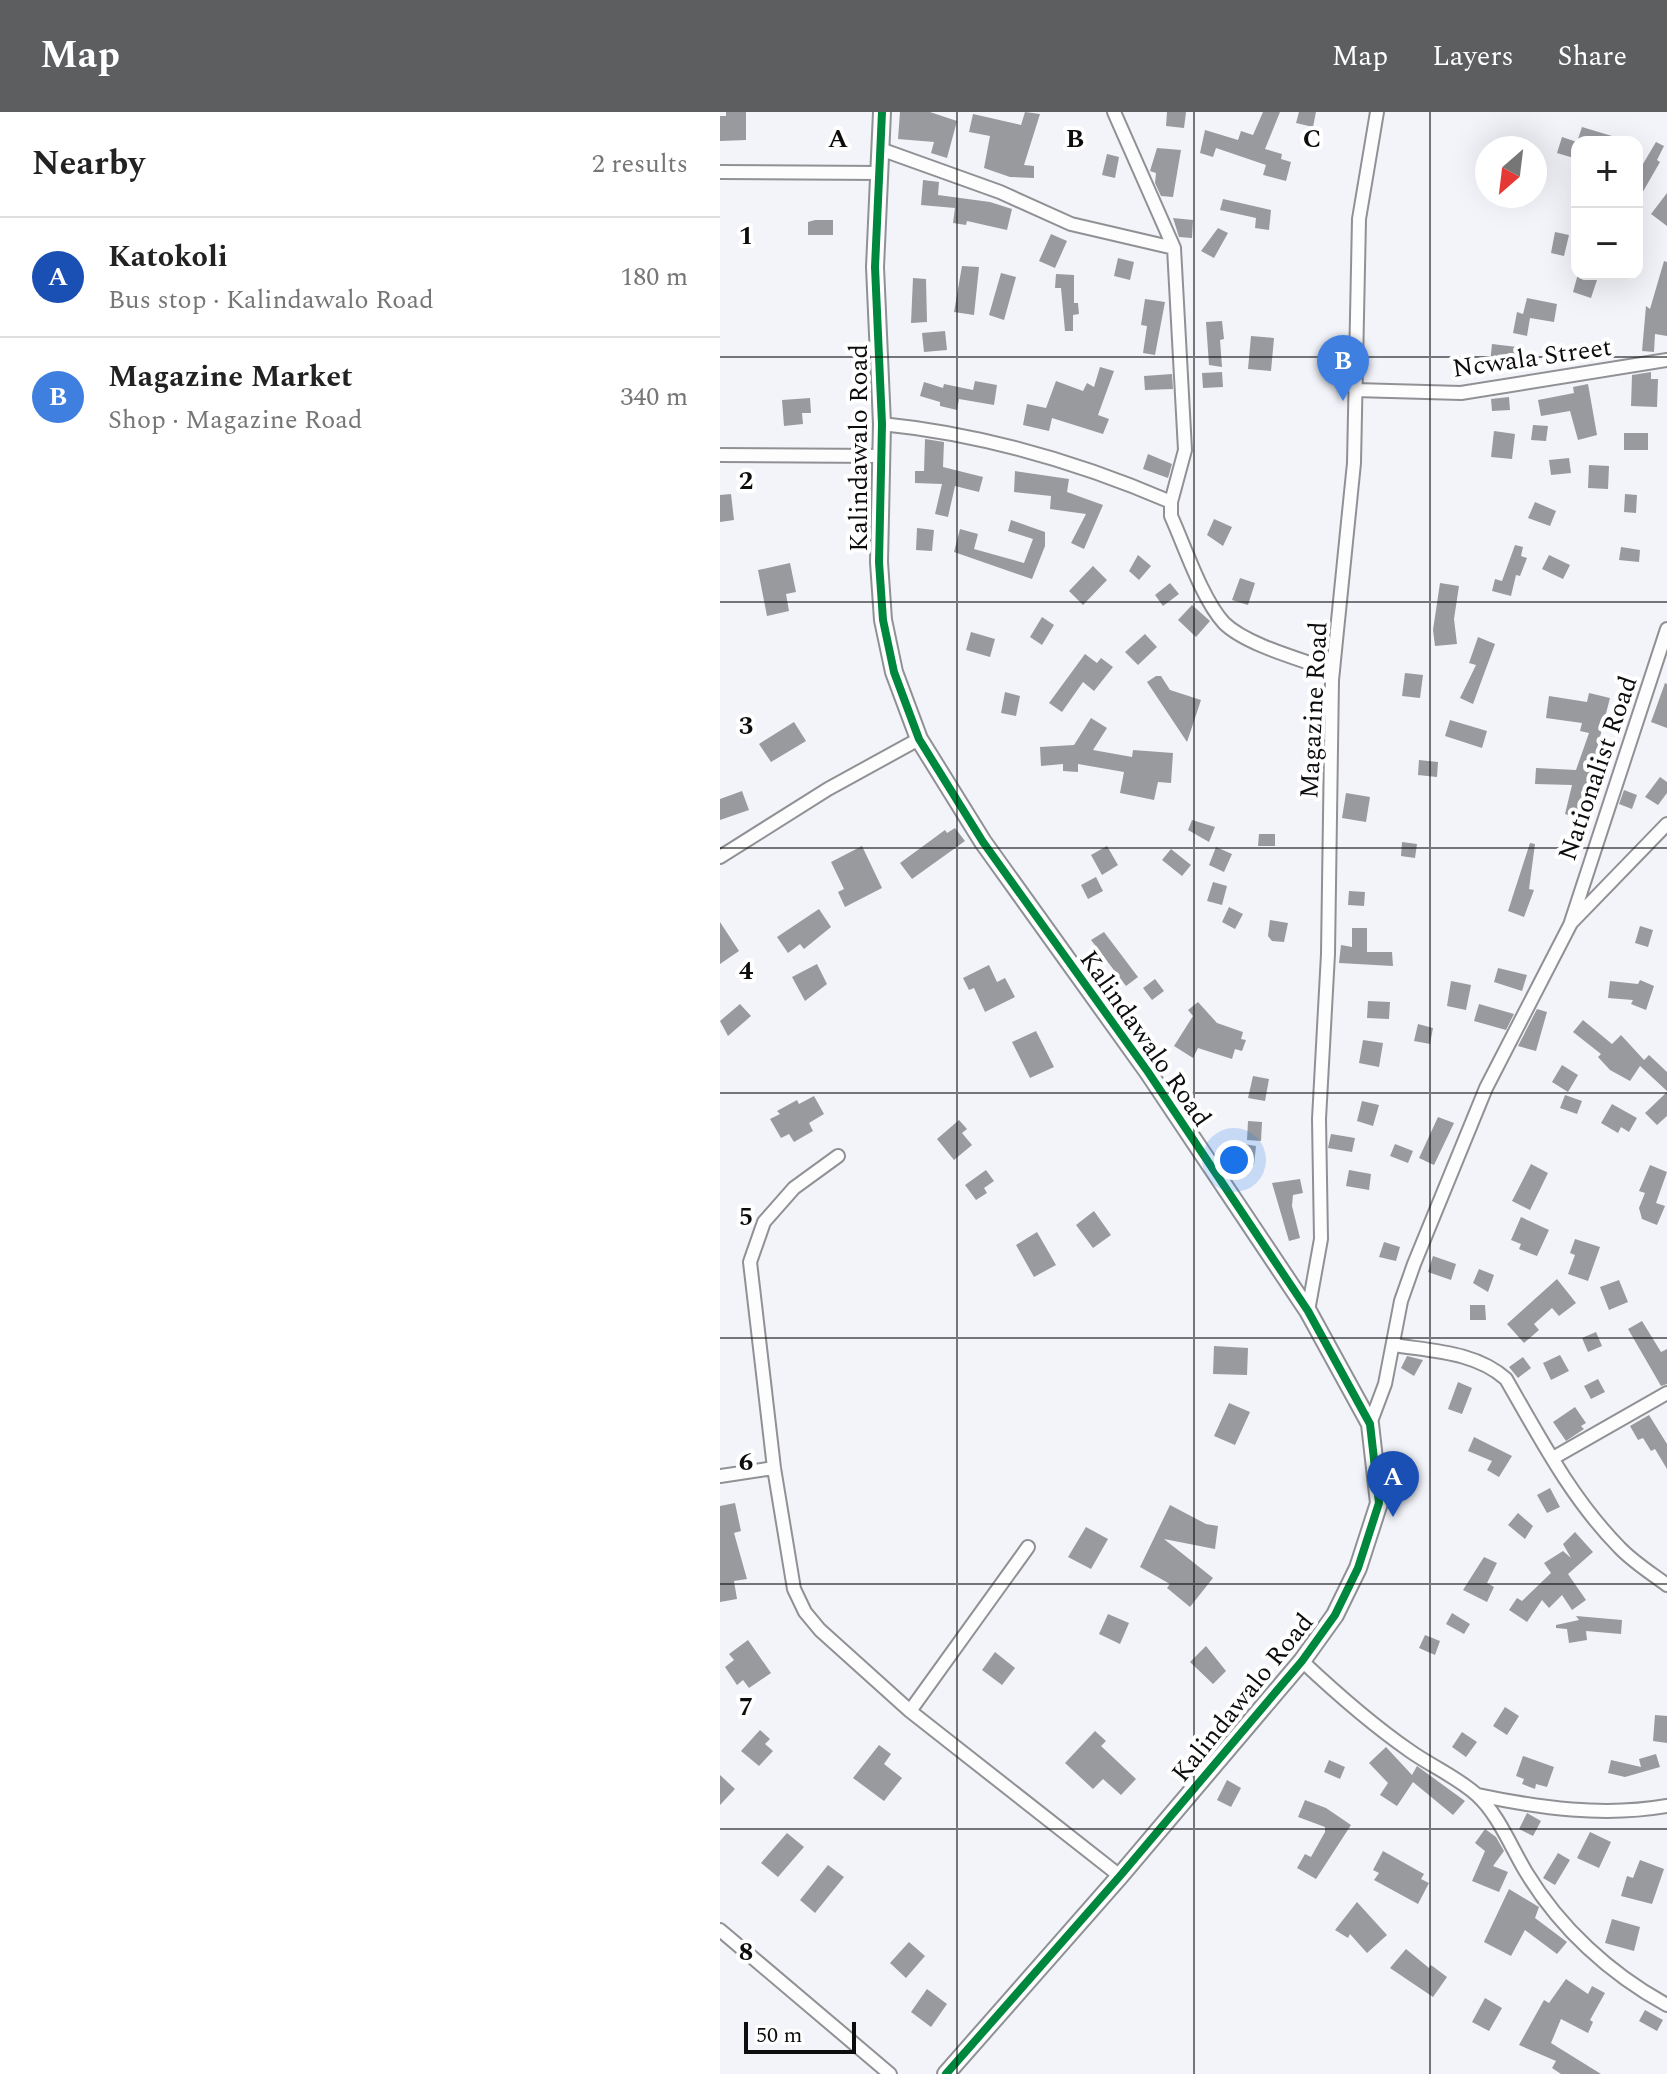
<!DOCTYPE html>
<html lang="en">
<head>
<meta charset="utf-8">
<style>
	body { margin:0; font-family:Spectral,serif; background:#f6f6f6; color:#222 }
	.controls { position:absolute; right:24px; top:24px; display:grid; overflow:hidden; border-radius:16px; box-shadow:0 8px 32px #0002 }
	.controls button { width:72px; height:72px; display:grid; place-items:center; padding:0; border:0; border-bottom:2px solid #e0e0e0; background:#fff; color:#222; font:40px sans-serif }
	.compass { position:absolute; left:755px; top:24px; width:72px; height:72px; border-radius:50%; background:#fff; box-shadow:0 8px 32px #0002; rotate:208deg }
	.scale { position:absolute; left:24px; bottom:20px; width:112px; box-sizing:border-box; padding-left:8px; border:4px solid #0d0d0d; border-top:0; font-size:22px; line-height:28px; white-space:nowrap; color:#0d0d0d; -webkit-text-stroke:6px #fff; paint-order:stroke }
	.you { position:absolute; left:514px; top:1048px; width:28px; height:28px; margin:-20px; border:6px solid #fff; border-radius:50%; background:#1a73e8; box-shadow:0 0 0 12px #1a73e833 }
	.badge { display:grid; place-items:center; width:52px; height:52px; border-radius:50%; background:#5d5e60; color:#fff; font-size:26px; font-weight:700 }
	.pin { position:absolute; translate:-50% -66px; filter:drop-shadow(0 2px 4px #0008) }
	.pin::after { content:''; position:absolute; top:42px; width:28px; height:24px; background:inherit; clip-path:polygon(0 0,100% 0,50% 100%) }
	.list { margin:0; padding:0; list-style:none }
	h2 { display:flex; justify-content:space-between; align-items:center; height:104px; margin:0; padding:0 32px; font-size:34px }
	h2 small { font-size:26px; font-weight:400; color:#767676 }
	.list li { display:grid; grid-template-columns:52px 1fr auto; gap:24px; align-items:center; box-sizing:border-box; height:120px; padding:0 32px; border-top:2px solid #e0e0e0 }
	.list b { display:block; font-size:30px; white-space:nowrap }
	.list p { margin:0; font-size:26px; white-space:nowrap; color:#767676 }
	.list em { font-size:26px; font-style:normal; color:#767676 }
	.map { position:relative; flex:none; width:947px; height:1962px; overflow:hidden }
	header { display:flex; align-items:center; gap:48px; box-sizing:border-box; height:112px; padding:0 40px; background:#5d5e60; color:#fff }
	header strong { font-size:38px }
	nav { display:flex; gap:44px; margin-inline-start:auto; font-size:28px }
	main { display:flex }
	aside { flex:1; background:#fff }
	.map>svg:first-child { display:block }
	.building { fill:#989a9e }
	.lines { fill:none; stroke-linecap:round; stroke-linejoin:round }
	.minor-casing { stroke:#909194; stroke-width:16 }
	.tertiary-casing { stroke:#909194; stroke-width:20 }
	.minor { stroke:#fdfdfe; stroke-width:12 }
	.tertiary { stroke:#fdfdfe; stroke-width:16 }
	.cycleway-casing { stroke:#fff; stroke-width:13 }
	.cycleway { stroke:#00873e; stroke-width:8 }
	.grid { fill:none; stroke:#0d0d0d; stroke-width:2; stroke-opacity:0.55 }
	.labels { text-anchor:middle; stroke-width:8; stroke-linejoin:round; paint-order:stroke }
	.street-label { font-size:26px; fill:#0d0d0d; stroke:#fff }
	.grid-label { font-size:26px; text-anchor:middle; font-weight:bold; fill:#0d0d0d; stroke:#fff; stroke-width:8; stroke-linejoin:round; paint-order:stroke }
</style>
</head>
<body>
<header>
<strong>Map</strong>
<nav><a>Map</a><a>Layers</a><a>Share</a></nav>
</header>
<main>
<aside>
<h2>Nearby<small>2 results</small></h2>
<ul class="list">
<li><span class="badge" style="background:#1a4fb4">A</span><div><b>Katokoli</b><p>Bus stop · Kalindawalo Road</p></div><em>180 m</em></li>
<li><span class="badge" style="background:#3f7fe0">B</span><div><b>Magazine Market</b><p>Shop · Magazine Road</p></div><em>340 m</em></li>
</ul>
</aside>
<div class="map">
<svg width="947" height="1962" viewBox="0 0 947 1962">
	<rect width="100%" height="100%" fill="#f2f4fa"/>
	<path class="building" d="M6,0h20v28l-26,1v-25h6z
		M180,0h30l27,9 -10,37 -16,-5 3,-11 -36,-3z
		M305,0l15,2 -16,51 10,1v12l-24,-1 -26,-9 6,-32 -21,-4 4,-18 48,11z
		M447,0h19l-2,16 -18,-2z
		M543,0h17l-15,37 17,5 -1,5 10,3 -5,19 -23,-6 3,-10 -50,-17 -3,9 -13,-4 5,-23 33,10 3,-9 12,4z
		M579,0h17l-3,15 -17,-4z
		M862,15l40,12 -1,3h-44z
		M842,25l15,5v17l-20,-6z
		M936,30l8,4 -7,14 3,2 -23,40v-28z
		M437,36l24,2 -8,47 -12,-1 -6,-13 1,-10 -6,-2z
		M387,42l12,3 -4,21 -13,-3z
		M203,68l16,2 -1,13 52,7 22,7 -5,21 -40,-9 -1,4 -13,-2 2,-15 -34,-3z
		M947,81v33l-16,-12z
		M503,87l48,11 -2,20 -14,-2 1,-10 -36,-8z
		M453,106l20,2 -1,18 -13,-1z
		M95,108h18v15h-25v-13z
		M498,116l10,5 -14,25 -13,-7z
		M835,120l14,3 -5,21 -13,-3z
		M331,122l16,7 -12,27 -16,-7z
		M398,146l16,4 -4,18 -16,-4z
		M944,149l3,1v74l-12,-2 -1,18 -12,-1 4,-45 4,3z
		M242,154l17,1 -5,48 -20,-3z
		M281,161l15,4 -12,43 -15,-5z
		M336,162l18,1v28h4l1,11 -6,1v16h-8l-4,-43h-6z
		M858,162l19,6 -6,18 -18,-6z
		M193,166l13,1 1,43 -16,1z
		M807,186l30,6 -3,18 -24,-4 -3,18 -14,-3 4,-21 6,2z
		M425,187l20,3 -10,53 -12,-2 4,-27 -6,-1z
		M502,209l2,18 -4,1 2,27 -13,-2 -3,-43z
		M225,219l2,19 -23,2 -2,-19z
		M531,224l23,2 -3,33 -23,-2z
		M772,232l25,3 -2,19 -25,-3z
		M380,255l14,4 -16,44 11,4 -6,15 -51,-16 -3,13 -26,-6 4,-21 19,4 10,-27 27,10 4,-8 7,4z
		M502,260l1,15 -20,1 -1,-15z
		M931,260v7h7l-1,28 -26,-1 1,-31z
		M452,262l1,15 -28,1 -1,-14z
		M255,269l22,4 -3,20 -35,-6 -2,11 -17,-4v-4l-20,-6 4,-14 19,6 1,-4 29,6z
		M868,272l9,51 -19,5 -8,-29 -29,5 -3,-16 36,-7 -1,-6z
		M789,285l1,13 -18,1 -1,-12z
		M90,286l1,15h-9l1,11 -19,2 -2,-26z
		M813,313l15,1 -2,15 -15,-1z
		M774,319l21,3 -3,25 -21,-2z
		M904,321h24v17h-24z
		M205,327l19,3 -1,25 40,10 -4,15 -24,-6 -7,31 -13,-3 7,-30 -27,-1v-12h9z
		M428,342l24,10 -4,14 -25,-9z
		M849,346l2,15 -20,2 -2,-15z
		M869,353l20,1 -1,23 -20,-1z
		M295,359l54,8 -2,13 36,13 -19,44 -13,-6 15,-29 -36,-5 1,-13 -37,-4z
		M11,382l3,26 -14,2v-27z
		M905,382l12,1 -1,18 -12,-1z
		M815,390l21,9 -6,15 -22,-8z
		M494,407l18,8 -9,19 -16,-11z
		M291,408l34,12v14l-13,33 -78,-27 6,-23 18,5 -4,15 50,14 9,-24 -25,-8z
		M197,416l17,2 -2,21 -16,-1z
		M795,433l8,2 -2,9 6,2 -7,18 -4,-1 -5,21 -19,-5 3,-12 7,2z
		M901,435l19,3 -1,12 -20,-2z
		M418,443l13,11 -12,14 -10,-9z
		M829,443l21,10 -7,14 -21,-10z
		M70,451l6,29 -10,2 3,17 -22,5 -9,-46z
		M373,454l14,14 -24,25 -14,-14z
		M520,466l15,5 -7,22 -16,-5z
		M450,471l9,11 -16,12 -8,-11z
		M720,471l19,3 -5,33 3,25 -22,2 -2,-16z
		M472,493l18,16 -14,16 -18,-17z
		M322,505l12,8 -12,20 -12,-8z
		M251,520l24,7 -5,18 -24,-7z
		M425,522l12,13 -19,18 -13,-13z
		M758,525l17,7 -22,60 -13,-6 16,-33 -7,-2z
		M365,542l12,9 4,-5 12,9 -19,24 -11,-9 -21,30 -13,-9z
		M685,561l18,2 -3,23 -18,-2z
		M436,564h5l9,14 31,10 -14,42 -40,-60z
		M945,571l2,1v44l-16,-6z
		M285,580l15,4 -4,20 -15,-3z
		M869,581l21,5 -26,101 6,1 -5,20 -20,-6 7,-29 -37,-1 1,-16 40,2 13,-37 -9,-2 2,-8 -36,-5 3,-22 38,6z
		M371,606l16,10 -14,22 39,7 1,-7 40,3 -2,30 -13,-1 -4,18 -34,-7 4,-21 -46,-8v8l-15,-1v-7l-22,2 -1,-19 34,-2z
		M730,608l37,11 -5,17 -37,-12z
		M74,610l12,19 -35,21 -12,-18z
		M699,648l19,2 -1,15 -19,-2z
		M940,665l7,5v11l-9,12 -13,-8z
		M904,678l13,5 -5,14 -13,-5z
		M22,679l7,19 -29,10v-21z
		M626,681l24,4 -4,25 -24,-4z
		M472,708l23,7 -6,15 -21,-12z
		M235,716l10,13 -53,38 -12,-16 45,-33 2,3z
		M539,722h16v12h-17z
		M682,730l15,2 -2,14 -14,-2z
		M810,731l5,1 -6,45 5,1 -10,27 -16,-6z
		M142,734l20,42 -37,19 -7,-15 6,-3 -13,-27z
		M387,734l11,19 -16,10 -11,-20z
		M496,735l16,7 -8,18 -15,-7z
		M451,737l20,16 -9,11 -20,-16z
		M376,765l7,14 -15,8 -7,-14z
		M493,770l14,4 -5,19 -15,-4z
		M629,779l16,1 -1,14 -16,-1z
		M509,795l14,7 -8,15 -13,-7z
		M99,797l12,18 -27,22 -4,-5 -12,9 -11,-16z
		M550,808l18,3 -4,19 -12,-1 -4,-5z
		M0,810l19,29 -19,13z
		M920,814l13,4 -5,17 -13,-4z
		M632,816h15v24h25l1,14 -54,-3 2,-18 11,2z
		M384,820l34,45 -12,9 -35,-46z
		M97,852l10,20 -22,17 -13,-24z
		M269,853l8,17 8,-4 10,19 -30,15 -11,-24 -5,2 -6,-12z
		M778,856l29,7 -5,16 -28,-9z
		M435,867l9,12 -12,9 -9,-12z
		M920,868l14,6 -8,24 -15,-6 2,-4 -25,-2 2,-17 28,3z
		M731,869l20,4 -5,25 -19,-4z
		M648,889l22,1 -1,17 -22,-1z
		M478,890l19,21 26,9 -2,7 5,1 -4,11 -7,-2 -3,10 -34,-11 -5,10 -19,-12 19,-30 -5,-6z
		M20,892l11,12 -23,20 -8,-15z
		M759,892l35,10 -8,16 -32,-9z
		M817,897l10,3 -11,39 -18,-5z
		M863,908l29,24 9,-9 23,25 5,-5 18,17v19l-27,-25 -10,15 -20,-11 -12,-13 3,-3 -28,-22z
		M698,912l15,4 -3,16 -16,-3z
		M316,919l18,36 -24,11 -18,-36z
		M643,928l20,3 -4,24 -20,-4z
		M842,953l16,10 -10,17 -16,-10z
		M533,964l16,3 -4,22 -17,-3z
		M947,980v24l-10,9 -12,-12z
		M845,983l17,6 -5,13 -17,-6z
		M94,984l10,18 -15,9 4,8 -19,11 -5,-8 -8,4 -11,-19 10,-5 -3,-3 20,-11 2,4z
		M642,989l17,4 -6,21 -16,-5z
		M892,992l25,14 -8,14 -8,-5 -3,6 -17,-10z
		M718,1005l16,6 -20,42 -15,-7z
		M239,1008l8,9 -5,4 10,12 -18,15 -17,-21z
		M528,1009l14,1 -1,19 -14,-1z
		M611,1022l24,4 -3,14 -24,-4z
		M524,1032l12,2 -2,19 -13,-2z
		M675,1032l18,7 -5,12 -18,-7z
		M811,1052l17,9 -18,37 -18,-9z
		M930,1053l17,7 -11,31 9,3 -8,19 -15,-6 -3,-11 6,-15 -6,-2z
		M266,1058l8,11 -10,7 3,5 -11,7 -11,-15z
		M629,1058l22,4 -2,16 -23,-4z
		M580,1067l3,14 -10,2 -1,11 8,32 -11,3 -17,-58z
		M374,1099l17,24 -18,13 -17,-23z
		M801,1105l28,13 -12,26 -18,-7 2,-5 -10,-4z
		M317,1120l19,33 -22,12 -18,-32z
		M855,1127l25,8 -12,34 -20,-7 7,-19 -5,-2z
		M664,1130l16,5 -4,14 -17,-4z
		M713,1144l23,8 -5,16 -23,-8z
		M759,1157l15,6 -6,17 -15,-9z
		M837,1167l19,24 -17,13 -7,-8 -18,16 5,6 -15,13 -17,-19z
		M899,1168l9,22 -19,8 -9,-23z
		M750,1193h15l1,15h-16z
		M922,1209l19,31 6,-3v35l-6,2 -33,-57z
		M876,1220l6,14 -14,6 -6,-14z
		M494,1234l34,2 -1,27 -34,-1z
		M840,1243l9,16 -18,9 -8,-17z
		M687,1244l16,4 -9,16 -13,-8z
		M803,1245l8,11 -13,10 -9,-11z
		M878,1267l7,13 -14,7 -7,-13z
		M738,1270l14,6 -10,26 -14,-5z
		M509,1291l21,9 -15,33 -21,-9z
		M855,1295l11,16 -5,3 3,3 -18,12 -13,-19z
		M929,1303l18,29v25l-12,-20 -4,2 -8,-13 -5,2 -8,-14z
		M754,1325l38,19 -13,21 -12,-7 5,-9 -24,-10z
		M830,1376l10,19 -13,6 -10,-18z
		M15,1391l6,28 -7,2 13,46 -13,2 3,18 -17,3v-96z
		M450,1393l36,19 12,2 -3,23 -51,-10 49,39 -23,29 -23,-19 3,-4 -30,-17z
		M798,1401l15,13 -8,13 -17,-14z
		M366,1415l22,12 -17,30 -23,-12z
		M855,1420l18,20 -25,22 18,26 -14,10 -10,-15 -13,13 -7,-8 -15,22 -18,-12 8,-12 5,3 29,-28 -7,-10 19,-12 8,7 -8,-14z
		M764,1445l13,6 -10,20 7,4 -7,15 -24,-12z
		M732,1501l18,11 -6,10 -18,-10z
		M388,1502l21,9 -9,21 -21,-10z
		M856,1504l46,4 -1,14 -35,-3 1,9 -18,3 -2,-14 -11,-1v-3l23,-5z
		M705,1523l15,6 -5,14 -16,-7z
		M28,1528l23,33 -22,15 -6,-8 -6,5 -12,-18 9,-7 -5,-6z
		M486,1534l20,25 -13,13 -23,-22z
		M275,1540l20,16 -13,17 -20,-15z
		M785,1595l14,9 -12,19 -14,-9z
		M935,1603l12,1v27l-14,-2z
		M40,1618l10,9 -5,5 8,7 -14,15 -18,-15z
		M375,1619l11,10 -5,5 35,33 -15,16 -18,-16 -10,10 -28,-26z
		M742,1620l15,10 -11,15 -14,-10z
		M159,1633l12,9 -7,10 18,14 -18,23 -31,-23z
		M666,1635l26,28 5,-9 48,35 -12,14 -40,-33 -16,24 -17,-11 8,-12 -19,-20z
		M936,1642l4,13 -35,10 -17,-4 3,-13 30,7 -2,-8z
		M803,1644l31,11 -7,20 -11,-3 -1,5 -13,-5 2,-5 -8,-3z
		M609,1648l16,7 -5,12 -16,-7z
		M0,1663l15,14 -15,16z
		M507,1668l14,8 -10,19 -14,-7z
		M585,1688l21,8 25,17 -35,54 -19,-11 8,-14 6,3 14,-25v-5l-27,-10z
		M807,1701l14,8 -8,15 -14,-7z
		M765,1717l11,8 8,14 -11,15 15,6 -9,20 -27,-11 13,-30 -10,-8z
		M870,1720l21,10 -12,26 -22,-10z
		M67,1721l17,14 -26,30 -17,-14z
		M663,1739l41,23 -3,5 8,4 -11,21 -44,-24 5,-7 -6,-3z
		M838,1741l12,7 -15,25 -12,-7z
		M920,1748l24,9 -12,35 -31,-8 6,-20 6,2z
		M108,1753l16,12 -29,36 -15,-13z
		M789,1777l30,18 -4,11 32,24 -10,12 -32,-24 -14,26 -27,-14z
		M637,1790l30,33 -20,18 -17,-19 -2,4 -13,-8z
		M892,1807l28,8 -6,24 -29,-8z
		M189,1830l16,14 -19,22 -16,-15z
		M686,1837l23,19 2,-3 16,12 -14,20 -43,-29z
		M846,1867l22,15 4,-8 13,7 -15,27 3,2 -5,11 -27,-14 -10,24 50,31h-40l-9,-6 4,-7 -37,-16 25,-45 5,3z
		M207,1877l20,15 -16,23 -20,-15z
		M765,1886l17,10 -13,23 -17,-9z
		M925,1898l18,10 -6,11 -18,-10z"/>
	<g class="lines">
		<g class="minor-casing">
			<path id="minor" d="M394,0l60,136 11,202 -14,52v14c14,31 31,83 53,107 22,22 79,37 109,48
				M163,38l117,42 71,32 103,24
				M0,60l160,1
				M635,278l106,3 206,-33
				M162,312c100,10 196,38 289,78
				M0,343l160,1
				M0,745l108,-68 91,-50
				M851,810l96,-293
				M118,1044l-44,32 -30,34 -14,40 24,206 20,121 11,23 15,18 90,81 210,165
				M588,1199l13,-72 -2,-120 9,-165 4,-274 22,-217 5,-244 18,-107
				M674,1233c38,6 82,7 112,34 34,59 65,119 113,168 14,15 32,26 48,38
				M650,1312l15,-40 16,-83 13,-37 72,-176 85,-165 96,-99
				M833,1346l114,-65
				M0,1364l54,-8
				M582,1549c34,32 69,63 108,90 21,15 47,26 67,44 21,19 34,52 49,77 34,56 84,102 141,133
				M190,1599l118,-164
				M758,1683c61,13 126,22 189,11
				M0,1818l170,144"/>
		</g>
		<g class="tertiary-casing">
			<path id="tertiary" d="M162,0l-7,155 7,157 -3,138 4,58 11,52 25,67 64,103 165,230 160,239 62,113 9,79 -21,65 -23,47 -33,46 -182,215 -174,198"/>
		</g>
		<use href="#minor" class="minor"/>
		<use href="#tertiary" class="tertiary"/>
		<g class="cycleway-casing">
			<path id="cycleway" d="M162,0l-7,155 7,157 -3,138 4,58 11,52 25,67 64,103 165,230 160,239 62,113 9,79 -21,65 -23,47 -33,46 -182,215 -174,198"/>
		</g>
		<use href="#cycleway" class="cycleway"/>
	</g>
	<path class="grid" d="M237,0v1962M474,0v1962M710,0v1962M0,245h947M0,490h947M0,736h947M0,981h947M0,1226h947M0,1472h947M0,1717h947"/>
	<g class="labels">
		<g class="street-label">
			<text transform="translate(812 245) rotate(-8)" y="9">Ncwala Street</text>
			<text transform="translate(138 336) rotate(-90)" y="9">Kalindawalo Road</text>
			<text transform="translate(593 598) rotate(-87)" y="9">Magazine Road</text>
			<text transform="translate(877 656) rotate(-71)" y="9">Nationalist Road</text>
			<text transform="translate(426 926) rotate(55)" y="9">Kalindawalo Road</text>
			<text transform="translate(522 1585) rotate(-51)" y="9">Kalindawalo Road</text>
		</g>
	</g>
	<g class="grid-label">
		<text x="118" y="35">A</text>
		<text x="355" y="35">B</text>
		<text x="592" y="35">C</text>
		<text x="26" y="132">1</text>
		<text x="26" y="377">2</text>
		<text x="26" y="622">3</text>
		<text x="26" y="867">4</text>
		<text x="26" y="1113">5</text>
		<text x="26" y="1358">6</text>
		<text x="26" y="1603">7</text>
		<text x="26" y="1848">8</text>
	</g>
</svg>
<div class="controls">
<button>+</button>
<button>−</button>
</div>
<svg class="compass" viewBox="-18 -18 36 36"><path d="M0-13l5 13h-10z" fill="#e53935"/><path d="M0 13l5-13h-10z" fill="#767676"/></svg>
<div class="scale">50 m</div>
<div class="you"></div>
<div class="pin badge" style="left:673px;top:1405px;background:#1a4fb4">A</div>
<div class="pin badge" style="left:623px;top:289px;background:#3f7fe0">B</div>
</div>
</main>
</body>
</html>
